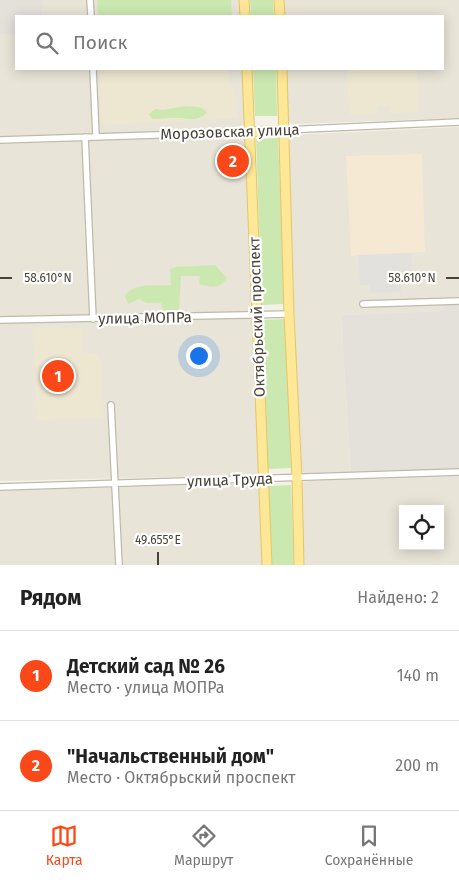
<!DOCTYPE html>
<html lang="ru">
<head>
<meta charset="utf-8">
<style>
	body { margin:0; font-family:"Fira Sans",sans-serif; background:#f6f6f6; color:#222 }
	.controls { position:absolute; right:15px; bottom:15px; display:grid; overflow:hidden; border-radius:0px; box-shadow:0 2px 12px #0003 }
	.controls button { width:45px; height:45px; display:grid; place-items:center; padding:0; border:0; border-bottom:1px solid #e0e0e0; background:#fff; color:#222; font:25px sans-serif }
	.you { position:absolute; left:198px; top:355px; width:18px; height:18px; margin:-12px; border:4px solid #fff; border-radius:50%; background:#1a73e8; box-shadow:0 0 0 8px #1a73e833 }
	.badge { display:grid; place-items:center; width:32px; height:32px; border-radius:50%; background:#fa4819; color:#fff; font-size:16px; font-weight:700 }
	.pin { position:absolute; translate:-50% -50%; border:2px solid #fff; box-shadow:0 1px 5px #0006 }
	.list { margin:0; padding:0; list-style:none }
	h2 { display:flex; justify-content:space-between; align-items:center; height:65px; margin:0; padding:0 20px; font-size:21px }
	h2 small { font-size:16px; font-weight:400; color:#767676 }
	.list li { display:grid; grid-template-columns:32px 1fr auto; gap:15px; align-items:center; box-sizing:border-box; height:90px; padding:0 20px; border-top:1px solid #e0e0e0 }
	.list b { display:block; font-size:19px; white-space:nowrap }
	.list p { margin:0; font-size:16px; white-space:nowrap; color:#767676 }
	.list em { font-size:16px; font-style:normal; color:#767676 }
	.icon { flex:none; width:28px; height:28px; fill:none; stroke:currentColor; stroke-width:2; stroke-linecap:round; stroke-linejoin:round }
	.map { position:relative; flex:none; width:459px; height:565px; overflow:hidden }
	.search { position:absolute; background:#fff; box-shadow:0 2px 12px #0003; left:15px; right:15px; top:15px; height:55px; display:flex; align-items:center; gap:12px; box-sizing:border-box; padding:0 18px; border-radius:0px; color:#767676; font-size:19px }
	.sheet { height:245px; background:#fff }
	nav { display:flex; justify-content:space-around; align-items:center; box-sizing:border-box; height:70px; border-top:1px solid #e0e0e0; background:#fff; font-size:14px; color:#767676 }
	nav a { display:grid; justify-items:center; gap:2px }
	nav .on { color:#fa4819 }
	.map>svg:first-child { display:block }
	.residential { fill:#e8e4d7; fill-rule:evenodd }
	.commercial { fill:#f6e9d4 }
	.industrial { fill:#e4e0da }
	.education { fill:#ede7d2 }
	.green { fill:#cce8b1 }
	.parking { fill:#e3e1dd }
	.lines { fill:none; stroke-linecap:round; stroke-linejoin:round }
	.street-casing { stroke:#c0baab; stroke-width:8 }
	.primary-casing { stroke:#e4c666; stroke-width:11 }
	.street { stroke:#fff; stroke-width:5.5 }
	.primary { stroke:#fee797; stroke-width:9 }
	.ticks { fill:none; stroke:#484237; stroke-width:2 }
	.labels { text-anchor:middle; stroke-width:4.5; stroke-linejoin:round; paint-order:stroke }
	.street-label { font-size:15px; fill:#484237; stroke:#fff }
	.ticks-label { font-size:12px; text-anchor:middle; fill:#484237; stroke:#fff; stroke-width:4.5; stroke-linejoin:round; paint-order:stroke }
</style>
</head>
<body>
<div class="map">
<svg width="459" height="565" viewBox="0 0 459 565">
	<rect width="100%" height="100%" fill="#f4f1e9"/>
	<path class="residential" d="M43,0h196l2,16h-199z
		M282,0h177v118l-166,6 -3,-1 -3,-5 -2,-49h158v-53h-161z
		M0,34h16v35h228l2,54 -9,6 -237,9z
		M459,127v171h-14l-2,13 -101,4 1,35 8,123h-48l-3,-3 -12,-330 5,-5z
		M242,136l3,1 15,336 -4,2 -256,6v-337z
		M459,476v89h-156l-2,-79 3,-4 6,-1zM403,509h37v37h-37z
		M259,483l2,2 3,80h-264v-74z"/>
	<path class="commercial" d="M422,154l3,98 -74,4 -5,-100z"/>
	<path class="industrial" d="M0,0h43l-1,16h-26v18h-16z
		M456,303l3,2v164l-108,4 -8,-123 -1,-35 101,-4 1,-7z"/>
	<path class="education" d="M100,69h129v15l6,5 2,29 -136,7z
		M347,69h70l2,43 -30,1v-7h-12v8h-28z
		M33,328h49l1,25 13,1 5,7 2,57 -66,2z"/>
	<path class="green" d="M97,0h134l1,16h-134z
		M250,0h23l1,16h-23z
		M253,69h23l1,47h-22z
		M186,106c7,1 17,-1 21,7 -9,8 -16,6 -26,5 -10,-1 -20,1 -29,1l-3,-5 6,-5 8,1z
		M278,138l7,166 -23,1 -6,-166z
		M215,265l12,13c-8,12 -16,9 -28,6l1,-8h-19l-2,37 -16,-1 -2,-9h-15l-7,-4 -11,5 -3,-8c8,-14 32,-10 46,-11l-1,-16 6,-2z
		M286,319l5,149 -23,1 -6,-149z
		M291,485l3,80h-22l-3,-79z"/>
	<path class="parking" d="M411,253l1,18 -12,1 1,20 -30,1 -1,-8h-10l-2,-30z"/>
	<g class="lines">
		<g class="street-casing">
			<path id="street" d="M90,0l1,16
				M93,69l3,68
				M284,130l175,-8
				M85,137l8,182
				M0,140l250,-8
				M363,304l96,-3
				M0,320l289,-6
				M111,405l8,160
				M0,487l459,-15"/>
		</g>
		<g class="primary-casing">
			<path id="primary" d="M244,0l1,16
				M279,0l1,16
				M247,69l20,496
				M282,69l7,245 8,164 2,87
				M250,132l34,-2"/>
		</g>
		<use href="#street" class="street"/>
		<use href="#primary" class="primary"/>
	</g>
	<path class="ticks" d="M0,278h12M446,278h13M158,552v13"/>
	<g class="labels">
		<g class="street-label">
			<text transform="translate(230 132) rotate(-2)" y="5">Морозовская улица</text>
			<text transform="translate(257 317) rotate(-92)" y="5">Октябрьский проспект</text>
			<text transform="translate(145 318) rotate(-1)" y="5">улица МОПРа</text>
			<text transform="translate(230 480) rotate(-2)" y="5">улица Труда</text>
		</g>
	</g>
	<g class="ticks-label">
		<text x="48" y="282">58.610°N</text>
		<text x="412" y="282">58.610°N</text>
		<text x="158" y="544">49.655°E</text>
	</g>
</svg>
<div class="controls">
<button><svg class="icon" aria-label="locate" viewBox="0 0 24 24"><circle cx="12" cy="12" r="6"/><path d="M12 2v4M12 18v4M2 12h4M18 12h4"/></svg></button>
</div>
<div class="you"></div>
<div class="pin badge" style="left:58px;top:376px">1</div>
<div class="pin badge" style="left:233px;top:161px">2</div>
<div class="search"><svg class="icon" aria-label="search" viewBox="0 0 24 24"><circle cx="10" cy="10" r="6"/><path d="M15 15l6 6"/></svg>Поиск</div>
</div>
<section class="sheet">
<h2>Рядом<small>Найдено: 2</small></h2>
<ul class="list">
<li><span class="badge">1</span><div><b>Детский сад № 26</b><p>Место · улица МОПРа</p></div><em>140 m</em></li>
<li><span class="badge">2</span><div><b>&quot;Начальственный дом&quot;</b><p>Место · Октябрьский проспект</p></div><em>200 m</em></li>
</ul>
</section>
<nav>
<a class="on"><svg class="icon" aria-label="map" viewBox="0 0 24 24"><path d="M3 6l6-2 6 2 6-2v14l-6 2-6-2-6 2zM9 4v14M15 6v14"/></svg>Карта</a>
<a><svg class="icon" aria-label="directions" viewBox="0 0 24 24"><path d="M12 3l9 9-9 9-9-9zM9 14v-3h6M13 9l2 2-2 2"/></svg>Маршрут</a>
<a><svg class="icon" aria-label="saved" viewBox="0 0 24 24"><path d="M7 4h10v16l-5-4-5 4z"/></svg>Сохранённые</a>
</nav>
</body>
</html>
